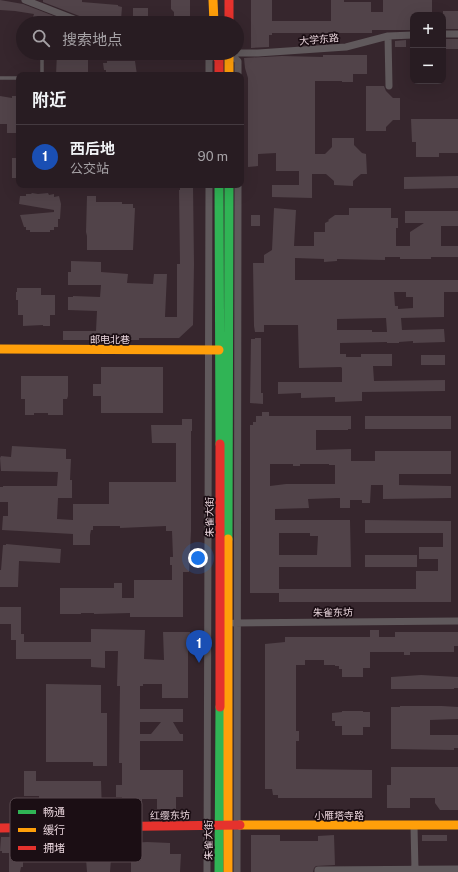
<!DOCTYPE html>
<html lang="zh">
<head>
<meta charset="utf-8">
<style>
	body { margin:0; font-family:"Public Sans","Noto Sans SC",sans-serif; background:#34292f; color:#f1f3f6 }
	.controls { position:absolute; right:12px; top:12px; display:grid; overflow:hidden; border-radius:8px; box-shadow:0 4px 16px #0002 }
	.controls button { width:36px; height:36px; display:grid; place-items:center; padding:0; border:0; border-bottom:1px solid #443a40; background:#281c22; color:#f1f3f6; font:20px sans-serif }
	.you { position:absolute; left:198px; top:558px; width:14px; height:14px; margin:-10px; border:3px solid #fff; border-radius:50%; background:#1a73e8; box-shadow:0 0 0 6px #1a73e833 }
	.badge { display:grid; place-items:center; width:26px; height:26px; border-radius:50%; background:#0b8043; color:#fff; font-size:13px; font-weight:700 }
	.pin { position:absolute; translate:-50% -33px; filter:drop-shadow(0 1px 2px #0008) }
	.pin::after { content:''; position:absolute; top:21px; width:14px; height:12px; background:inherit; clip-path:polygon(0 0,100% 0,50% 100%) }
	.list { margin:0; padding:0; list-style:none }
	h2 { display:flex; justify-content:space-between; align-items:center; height:52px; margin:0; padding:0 16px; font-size:17px }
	h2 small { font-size:13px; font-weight:400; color:#a5a1a5 }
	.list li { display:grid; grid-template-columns:26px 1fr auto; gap:12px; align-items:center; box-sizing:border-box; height:64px; padding:0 16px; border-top:1px solid #443a40 }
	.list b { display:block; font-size:15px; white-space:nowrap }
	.list p { margin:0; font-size:13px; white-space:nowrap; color:#a5a1a5 }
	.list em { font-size:13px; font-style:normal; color:#a5a1a5 }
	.icon { flex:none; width:22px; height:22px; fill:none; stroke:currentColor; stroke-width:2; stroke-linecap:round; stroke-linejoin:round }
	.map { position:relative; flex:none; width:458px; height:872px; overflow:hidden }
	.search { position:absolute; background:#281c22; box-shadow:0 4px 16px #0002; left:16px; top:16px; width:228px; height:44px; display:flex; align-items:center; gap:10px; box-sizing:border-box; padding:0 14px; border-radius:22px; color:#a5a1a5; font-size:15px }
	.panel { position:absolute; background:#281c22; box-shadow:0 4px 16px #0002; left:16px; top:72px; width:228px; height:116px; border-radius:8px }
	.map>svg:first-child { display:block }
	.building { fill:#514349; fill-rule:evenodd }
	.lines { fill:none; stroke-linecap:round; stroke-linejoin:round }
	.lane { stroke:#60595c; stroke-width:3.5 }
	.street { stroke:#60595c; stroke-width:7 }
	.fast { stroke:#30b455; stroke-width:9 }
	.slow { stroke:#ff9f0a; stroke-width:9 }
	.jam { stroke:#e5322d; stroke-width:9 }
	.labels { text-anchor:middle; stroke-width:3.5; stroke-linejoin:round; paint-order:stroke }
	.street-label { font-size:10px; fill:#e7d3da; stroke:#1b0e14 }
	.key { fill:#1b0e14; stroke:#58494f; stroke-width:1 }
	.key-label { font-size:11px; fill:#e7d3da }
</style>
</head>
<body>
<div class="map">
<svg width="458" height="872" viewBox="0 0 458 872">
	<rect width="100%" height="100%" fill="#36262d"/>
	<path class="building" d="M0,0l23,4 31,12 -3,7h-1l-17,-6 1,-3 -19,-3 -15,-1z
		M43,0h39v2l36,3v1l4,1 -1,13 -39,-3 -39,-15z
		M171,0h19v23h-16v-11l-3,-3z
		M251,0h21v21h59v-21h13v2h27v10h12v-12h49v15h-19v15h-41v3h-100v2h-3v12l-18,1z
		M133,8h15v15h-15z
		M443,11h15v18h-15z
		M443,39h15v10h-15z
		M406,40v7h-11v-6z
		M57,53h31v22h-32z
		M323,55h44v19h-14v8h-11v-1h-27v73h10l7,-7v-9h22v7l8,8 4,1 1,20h-6l-8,7v5l-19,-1v-4l-8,-7h-14v24l-40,-1v-12h27v-14h-23v-18l-18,1v12l-10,1v-89l-3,-10 -1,-10 38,-2 41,1z
		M107,61h28l2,14h-31v-5h-2l-1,-7h4z
		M366,86h18l2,5 7,7h7v22h-7l-7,7v4h-20z
		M0,96l12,2v-2h7v37h-12v-9h-7z
		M411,119h47v34h-19v4h-23v-15h-4z
		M12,158h7v20h-7z
		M458,176v12l-54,1v-12z
		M180,185h13l1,79 -1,61 -14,13h-40v2h-21v2h-11v-2h-44v-9h33l1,-20 -29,-1v-13h5v-1l27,1 1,-12h-33v-13h3v-11l30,1v10l27,2 -1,9 26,1 1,-10h13l-2,43h12v-53h3l-1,-74h1z
		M32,193l6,1 10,-1 1,2 5,-1v3l5,-1 2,8 -1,15h-2v8h-4v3h-4v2h-20v-2h-4v-3h-2l-4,-12 34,-3v-2l-35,-6 1,-8h6v-2h5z
		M87,196h9v6h26v2h11v4h2l-2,42h-46v-14l-1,-4z
		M274,208l22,2 -2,36h20v-14h11v-9l4,-2 -1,-1 7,-5h14v-7h42v10h7v10h-2v18h14v-14l14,-9h-19v-12h53v15h-17v20h17v11h-27v2h-31v-2h-15v3l-48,-1v2l-13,1v-3l-29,-1v22h163v12h-14v25l-43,1 1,12 42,-1 1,13 -32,1v-2l-14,1v1h-12v-1l-47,1v11h6v3h15v-3h31v12h-19l1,15 71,-1v11l-83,1v9l-27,1v-5l-34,1v-5l-23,1v-12h64v-14l-1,-1 -42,1 -1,-43h-34v7h-9l-1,-6 -1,-63h11v-8l8,-5zM394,292h12v5h7v11l-15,1v-3h-3zM386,318l1,14h-15v-2h-35v-11z
		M251,215h9v11h-9z
		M17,288h24v7h14v20h-5v11h-7v-1l-20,1v-11h-5v-15h-2v-8h1z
		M255,338h6v55h2v11l-13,-1 1,-64h4z
		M421,355h24v10h-24z
		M101,367h62v46h-62v-17h-8v-12h8z
		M21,376h47v20l-1,3h-4v16h-15v-2h-14v2h-9v-16h-4z
		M262,412h7v4h82v13h-3v1h-32v20l35,-1v12h24v-10h76v23h-52v11l52,1v12l-68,1v-14h-12l-1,18h-8v-3h-12v8h-10v-10h-3l-29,1 1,9 -34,1v11h75l1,47h-72v22h137v-18h22v-12h-19v-12h24v-14h-78v-13l86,1v81h-172v-9h-29v-168h3v-3h3v-6h6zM270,464h23v2h7v-2h29v1h6v19h-49l-16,2zM279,533h31v3h8l-1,19h-38z
		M365,416h86v13h-86z
		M182,419h10v12h-1v100l-2,41h-6v45h-53v-4l-36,1v-1h-13v1h-21v-26h54v-5h8v15h12v-18h38v-15h-2v-8h3l-1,-26h-6v-5l-46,2v-2h-27v4h-2l-1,5v10h-17v-11l-71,-4 1,-14h5v-14h-8v-15h3v-1h54l1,-14 -57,-1 -1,-13 1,-2 10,1 1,-11 54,3v10h5l-1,21h2v18h-14l-1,21 16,1v-16h36v-22h67v-39h-24l-1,-18h31z
		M6,544l55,5 -1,14 -41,-2 -1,26h-18v-17h1l2,-25h3z
		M365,555h52v12h-52z
		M0,607h21v27h3v8h67v-13l54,1 -1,29 20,1 -1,-28h27v16h-2v50h-26v-14h-19v2h-3v23h43v13h-10l7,12h3v7h-43v29h43v27h-7v12h-19v-10h-15v7h-20v-9h-6v-12h6v-22h-3l1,-77h-3l1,-35h-13v17l-14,-1v-8h-75v-19h-5v-16h-11zM140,722h21l-10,12h-11z
		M370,630h9v7h16v-5h63v14h-4v6h-44v3h-6v-3h-34v16h-7v9h-21v-8h-3v-3h-4v-1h-11v-5h-19v5h-9v66h3v10h-3v28l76,1v28h-94v-3h-5l-1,-6h-7v-145l20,-2v-5h85z
		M421,675l37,2v11h-4v1h-63v-12z
		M46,684l55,1v28h6v53h-14v-4h-47z
		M400,706h42l16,1v12l-28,1v15h28v13h-4v2l-63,-1v-42h9z
		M342,711h21v1h7v15h-7v8h-21v-9h-7v-5h-3v-8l10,-1z
		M391,767h67v43h-18l-5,-7v-5h-25v10h-23v-23h4z
		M24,771h12v10h65l1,31h-63v-16h-15z
		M251,835h29v6h38v-5l16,-1 1,30 -19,1 -2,2 -1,4h-62z
		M422,835h25v6h-25z
		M1,837h20v3h47v16h-45v11h-2l-1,5h-11v-19h-7v-2h-2z
		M147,842l23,1v11h11l-1,18h-49v-29z
		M83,843h31v11l-1,5h-2l-1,13h-23l-1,-13h-2l-1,-5z"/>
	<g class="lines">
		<path class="lane" d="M42,75v-22
			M0,78h19"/>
		<path class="street" d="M25,0l59,23
			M443,34h15
			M388,36l1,50
			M226,53h32l88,-6 42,-11 25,-1
			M229,53l9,8v14
			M209,75v-15l4,-7
			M234,623l224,-2
			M414,826l1,44
			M207,872l2,-687
			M237,872l1,-687
			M318,872v-2l140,-1"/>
		<path class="fast" d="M219,185l1,259
			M228,539l1,-354
			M219,872l1,-165"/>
		<path class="slow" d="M213,0l1,23
			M229,53v22
			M0,349l219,1
			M240,825h218
			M228,872v-333"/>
		<path class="jam" d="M229,0v23
			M214,53l5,7v15
			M220,444v263
			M0,828l240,-3"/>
	</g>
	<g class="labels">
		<g class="street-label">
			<text transform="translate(319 39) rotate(-5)" y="4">大学东路</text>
			<text x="110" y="343">邮电北巷</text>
			<text transform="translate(209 517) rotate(-90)" y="4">朱雀大街</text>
			<text transform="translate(333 612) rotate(-1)" y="4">朱雀东坊</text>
			<text transform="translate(170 815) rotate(-1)" y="4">红缨东坊</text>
			<text x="339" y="819">小雁塔寺路</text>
			<text transform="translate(208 840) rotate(-90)" y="4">朱雀大街</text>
		</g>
	</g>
	<rect x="10" y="798" width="132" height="64" rx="6" class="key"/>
	<rect x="18" y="810" width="18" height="4" fill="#30b455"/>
	<rect x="18" y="828" width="18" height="4" fill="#ff9f0a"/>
	<rect x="18" y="846" width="18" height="4" fill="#e5322d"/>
	<g class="key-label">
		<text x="43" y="816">畅通</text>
		<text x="43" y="834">缓行</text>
		<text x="43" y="852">拥堵</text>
	</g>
</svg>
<div class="controls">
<button>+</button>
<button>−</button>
</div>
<div class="you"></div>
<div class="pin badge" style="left:199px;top:663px;background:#1a4fb4">1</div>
<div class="search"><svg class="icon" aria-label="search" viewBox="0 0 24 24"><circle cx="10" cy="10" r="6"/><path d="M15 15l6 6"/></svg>搜索地点</div>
<section class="panel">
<h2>附近<small></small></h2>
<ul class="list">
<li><span class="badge" style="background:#1a4fb4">1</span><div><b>西后地</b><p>公交站</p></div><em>90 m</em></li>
</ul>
</section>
</div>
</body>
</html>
